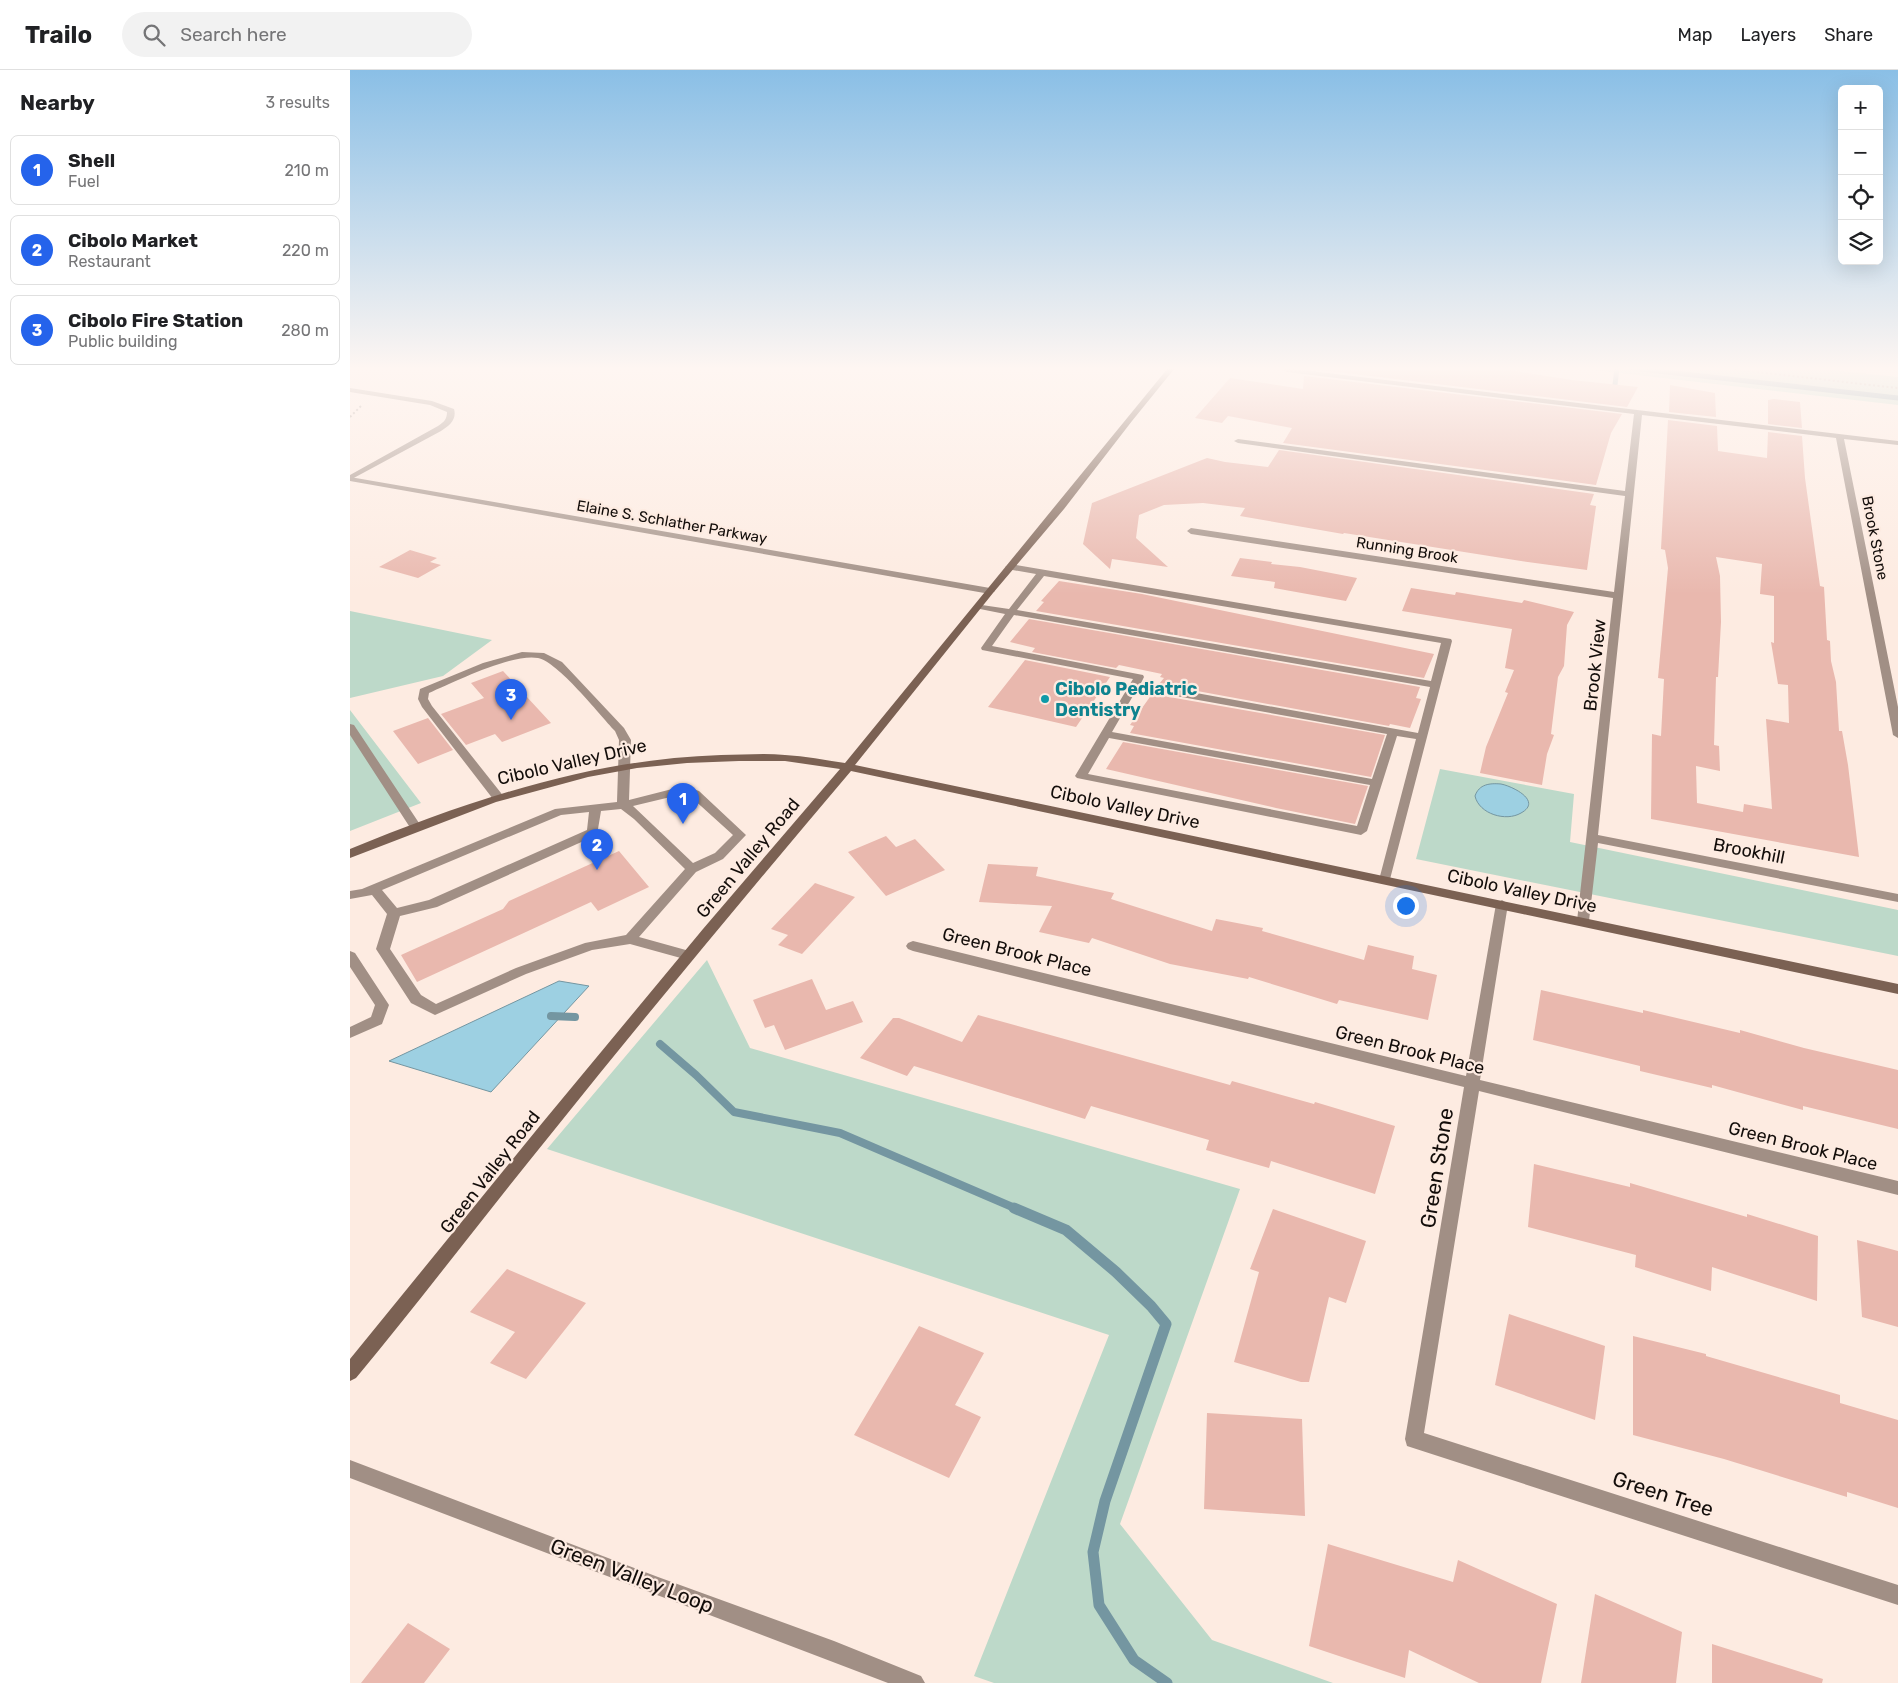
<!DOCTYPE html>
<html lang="en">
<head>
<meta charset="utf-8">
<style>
	body { margin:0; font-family:Rubik,sans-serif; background:#f2f2f2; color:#202124 }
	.controls { position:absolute; right:15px; top:15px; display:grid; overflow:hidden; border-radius:8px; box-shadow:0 5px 20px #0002 }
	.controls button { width:45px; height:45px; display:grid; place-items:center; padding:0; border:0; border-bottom:1px solid #e0e0e0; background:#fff; color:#202124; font:25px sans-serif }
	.you { position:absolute; left:1055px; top:835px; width:18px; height:18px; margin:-12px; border:4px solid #fff; border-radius:50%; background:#1a73e8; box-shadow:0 0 0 8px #1a73e833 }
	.badge { display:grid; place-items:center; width:32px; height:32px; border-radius:50%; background:#2563eb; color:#fff; font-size:16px; font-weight:700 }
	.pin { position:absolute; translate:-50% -41px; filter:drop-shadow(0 1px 2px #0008) }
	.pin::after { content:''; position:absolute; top:26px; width:18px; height:15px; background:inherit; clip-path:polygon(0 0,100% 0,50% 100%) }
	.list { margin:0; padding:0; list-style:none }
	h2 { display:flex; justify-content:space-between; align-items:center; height:65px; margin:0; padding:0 20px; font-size:21px }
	h2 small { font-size:16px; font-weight:400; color:#757577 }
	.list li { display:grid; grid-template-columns:32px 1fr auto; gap:15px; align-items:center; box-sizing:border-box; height:70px; margin:0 10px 10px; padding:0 10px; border:1px solid #e0e0e0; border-radius:8px }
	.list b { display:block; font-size:19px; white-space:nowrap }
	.list p { margin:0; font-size:16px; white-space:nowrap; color:#757577 }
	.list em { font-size:16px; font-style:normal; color:#757577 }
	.icon { flex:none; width:28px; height:28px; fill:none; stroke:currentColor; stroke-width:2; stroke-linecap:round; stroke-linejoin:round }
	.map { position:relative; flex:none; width:1548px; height:1613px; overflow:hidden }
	header { display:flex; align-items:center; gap:30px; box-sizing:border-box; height:70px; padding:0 25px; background:#fff; border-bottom:1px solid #e0e0e0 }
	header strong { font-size:24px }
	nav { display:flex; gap:28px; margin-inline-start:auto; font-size:18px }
	.search { width:350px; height:45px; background:#f2f2f2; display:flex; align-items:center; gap:12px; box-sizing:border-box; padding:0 18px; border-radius:28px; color:#757577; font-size:19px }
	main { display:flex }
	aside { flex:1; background:#fff }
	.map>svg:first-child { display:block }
	.green { fill:#bdd9c9 }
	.water { fill:#9dd0e2; stroke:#7496a1 }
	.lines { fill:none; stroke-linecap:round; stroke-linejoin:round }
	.stream-far2 { stroke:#7496a1; stroke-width:5 }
	.stream-far1 { stroke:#7496a1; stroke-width:8 }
	.stream { stroke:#7496a1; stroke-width:11 }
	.building { fill:#e9b8ae; fill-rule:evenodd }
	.path { stroke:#a59890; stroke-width:2; stroke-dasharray:2 2.5; stroke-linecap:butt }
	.lane { fill:#a18f85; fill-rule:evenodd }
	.street { fill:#a18f85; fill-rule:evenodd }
	.secondary { fill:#7b6153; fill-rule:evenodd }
	.culture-dot { fill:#0f9aa8; stroke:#fdebe1; stroke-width:2 }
	.labels { text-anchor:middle; stroke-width:4.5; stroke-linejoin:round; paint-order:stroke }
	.far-street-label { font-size:15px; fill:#130d0a; stroke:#fdebe1 }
	.street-label { font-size:18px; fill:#130d0a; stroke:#fdebe1 }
	.culture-label { font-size:18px; font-weight:bold; fill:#0d838f; stroke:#fdebe1; text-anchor:start }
	.near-street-label { font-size:21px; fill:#130d0a; stroke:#fdebe1 }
</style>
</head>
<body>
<header>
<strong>Trailo</strong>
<div class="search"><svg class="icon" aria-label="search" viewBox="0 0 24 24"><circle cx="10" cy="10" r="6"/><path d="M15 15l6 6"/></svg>Search here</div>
<nav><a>Map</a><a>Layers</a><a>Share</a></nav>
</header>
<main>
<aside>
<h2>Nearby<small>3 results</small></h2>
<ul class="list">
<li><span class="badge">1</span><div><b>Shell</b><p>Fuel</p></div><em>210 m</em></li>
<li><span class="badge">2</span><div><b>Cibolo Market</b><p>Restaurant</p></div><em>220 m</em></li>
<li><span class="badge">3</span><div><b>Cibolo Fire Station</b><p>Public building</p></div><em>280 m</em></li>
</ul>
</aside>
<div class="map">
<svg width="1548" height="1613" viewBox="0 0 1548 1613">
	<rect width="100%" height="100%" fill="#fdebe1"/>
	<path class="green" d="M1226,298h237l85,9v28z
		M0,541l142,29 -49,36 -93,22z
		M0,640l71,93 -71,28z
		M1090,699l134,25 -4,48 328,68v46l-482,-97z
		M357,890l43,88 490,141 -120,335 92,116 121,43h-339l-20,-7 135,-341 -562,-186z"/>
	<path class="water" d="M1151,714c11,2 42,17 20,29 -15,9 -42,1 -46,-17 4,-12 15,-13 26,-12z
		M209,911l30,5 -98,106 -102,-31z"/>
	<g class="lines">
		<path class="stream-far2" d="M1281,298l267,30
			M1264,323l3,-25"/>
		<path class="stream-far1" d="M201,946l24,1
			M310,974l36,31 38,37 106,21 177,76"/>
		<path class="stream" d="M664,1138l52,22 50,42 35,34 15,18 -61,177 -12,51 6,53 35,55 33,23"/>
	</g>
	<path class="building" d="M954,298h206l-1,2 63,10 66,7 -11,20z
		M954,306l318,38 -11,19 -15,52 -313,-42 9,-15 -64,-12 -6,7 -27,-5 35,-40 73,11z
		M1320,315l45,8 1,24 -47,-5z
		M1424,329l26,3 2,26 -34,-4v-24z
		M1318,350l49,6 1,25 49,7 1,-26 34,4 3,42 15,108 4,1 3,53 3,1 1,20 5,21 3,49h3l6,34 11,92 -208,-38 1,-85 9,2 3,-57 -6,-1 10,-110 -3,-18 -4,-1zM1366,487l46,7 -2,30 14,2v47l-3,-1 7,42 10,1 1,38 -23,-4 6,90 -28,-5 -1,8 -46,-9 -1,-37 24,5 -1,-25 -5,-1 2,-68h2l3,-55 -1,-46z
		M929,380l315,44 -4,11 6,1 -9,64 -66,-9 -177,-28 -1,1 -103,-18 5,-8 -42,-5 -39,2 -25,10 -3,23 32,29 -56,-8 -2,10 -27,-25 9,-41 115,-45 18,4 43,5z
		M60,480l27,8 -7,4 11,3 -23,13 -39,-11z
		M890,488l32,4 -1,2 29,3 57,11 -11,23 -72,-13 1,-6 -44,-6z
		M709,511l83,13 292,60 -10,24 -388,-67 8,-9 -3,-1z
		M1061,518l44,7 1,-3 66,11 2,-3 50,12 -7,13 -3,41 -6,11 -7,57 3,1 -7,19 -5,31 -62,-12 6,-26 22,-54 -3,-1 9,-22 -9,-2 7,-39 -110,-18z
		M679,549l391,68 -4,11 5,1 -11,29 -20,-4 -1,2 -230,-42 5,-6 -4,-1 2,-3 -43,-9 -3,3 -84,-16 3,-4 -25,-6z
		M675,590l85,17 -34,50 -88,-20z
		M153,601l48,52 -49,19 -7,-8 -29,11 -25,-31 43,-16 -13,-15z
		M802,624l233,41 -14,42 -241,-44 4,-7 -4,-1z
		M78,648l25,32 -35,14 -25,-33z
		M773,672l245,44 -13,38 -79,-16 -170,-39z
		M536,766l10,11 19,-8 30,31 -59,26 -38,-44z
		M269,781l30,36 -51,24 -7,-9 -174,80 -16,-27 102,-46 6,-8z
		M638,794l50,3 -2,9 78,17 -3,6 101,32 4,-12 47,9 -1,3 102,29 4,-15 46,11 -2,13 25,6 -9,45 -89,-20 -2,4 -88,-27 -1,2 -78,-15 -78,-26 -3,5 -50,-11 13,-26 -73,-4z
		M465,813l40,14 -53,57 -24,-9 10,-10 -17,-6z
		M462,909l14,31 27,-9 10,21 -78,28 -11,-25 -9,3 -12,-28z
		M1191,920l102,23v-3l97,23v-3l64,18 94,22v59l-95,-23v4l-91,-25v3l-72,-17v-5l-107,-26z
		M628,945l252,70 2,-4 82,23 1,-2 80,24 -20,68 -104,-33 -2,7 -63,-18 3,-10 -118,-34 -6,13 -171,-53 -7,10 -47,-18 33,-40h6l63,24z
		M1184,1094l96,23v-4l117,34v-3l71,22 -1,65 -105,-34 -1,24 -76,-24 1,-12 -108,-28z
		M923,1139l93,32 -20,62 -17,-6 -20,85h-8l-67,-20 25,-90 -9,-3z
		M1507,1170l41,11v76l-36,-10z
		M157,1199l79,34 -60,76 -36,-16 25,-31 -45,-20z
		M1159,1244l96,32 -10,74 -100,-35z
		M569,1256l65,27 -29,52 26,12 -32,61 -95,-43z
		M1283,1266l73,18v2l134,39v8l58,17v88l-51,-16v5l-123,-38 -91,-24z
		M857,1343l95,6 3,97 -101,-7z
		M978,1474l125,38 5,-22 99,44 -16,79h-62l-70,-33 -4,28 -96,-32z
		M1245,1524l87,38 -6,51h-95z
		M58,1553l42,26 -26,34h-63z
		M1362,1574l111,35 -1,4h-110z"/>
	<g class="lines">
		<path class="path" d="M1371,298l177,20
			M0,347l11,-11"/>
		<path class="lane" d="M0,318l82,13 22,8c3,11 -5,17 -13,22l-91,49v-5l88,-49c6,-4 9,-7 9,-14l-17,-7 -80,-13z
			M660,494l441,75 1,2 -63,242 -4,1 -6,-4 37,-141 -19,-3 -30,95 -6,4 -284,-57 -2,-2 58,-97 -151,-29 -1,-2 24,-34 -30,-6v-4l34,5 27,-35 -29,-5 -2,-2zM694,506l397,67 -10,38 -414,-71zM664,545l416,72 -12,46 -277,-50 3,-6 -1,-2 -151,-29zM787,619l250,45 -15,45 -260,-47zM759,668l261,47 -13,41 -269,-52z
			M172,582l22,1 18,9 62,66 7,12 -2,60 55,-14 15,5 47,44 -23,24 -27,13 -57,65 54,15 2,3 -2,3 -5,2 -58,-16 -38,6 -66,24 -91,41 -24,-12 -35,-54 11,-35 -15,-19 -22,4v-8l12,-2 193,-80 62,-7 2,-62 -4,-9c-16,-17 -57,-69 -77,-73 -25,-5 -84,24 -109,35l-1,6 4,7 69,87 2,3 -2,3h-8l-71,-92 -4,-8 2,-10 63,-26zM333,724l8,3 42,38 -18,18 -22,10 -60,-57zM271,739l13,10 51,50 -59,66 -41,8 -69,25 -80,36 -15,-9 -31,-46 10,-33 37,-9 160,-72 4,-24zM239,742l-2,18 -158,70 -32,8 -15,-18 179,-75z
			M0,881l5,2 34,52 -7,19 -32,14v-11l21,-10 4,-12 -25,-38z"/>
		<path class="street" d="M935,298l613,73v4l-54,-6 54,268v31l-5,-3 -57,-297 -194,-23 -44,420 300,59v8l-300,-59 -9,78 -1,3h-10l-1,-3 36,-323 -422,-64 -4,-3 4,-3 423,64 11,-96 -387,-53 -4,-2 4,-2 387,52 9,-77 -347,-42 -4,-2z
			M0,407l640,111 5,3 -5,3 -640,-113z
			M0,654l4,1 65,98 2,3 -2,3h-8l-61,-94z
			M1152,830l6,4 -28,176 418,101v14l-419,-104 -55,342 474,152v20l-491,-159 -2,-7 59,-352 -551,-136 -5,-2 -2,-3 2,-3 5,-2 553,135 30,-172z
			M0,1390l308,117 176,64 87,35 4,7h-37l-538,-205z"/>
		<path class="secondary" d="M818,298h7l-43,53 -68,88 -71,84 -138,172 1043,219v10l-1047,-223c-100,118 -199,237 -296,358 -67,82 -131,167 -199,249l-6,3v-22l193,-237 160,-193 137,-160 -55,-8h-46l-52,2 -50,5 -49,9 -92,25 -146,56v-9c120,-49 241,-90 371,-94 21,0 43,-2 64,0 20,1 40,5 60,8z"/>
	</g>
	<linearGradient id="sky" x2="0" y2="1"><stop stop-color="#8abfe6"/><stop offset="0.57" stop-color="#fef6f2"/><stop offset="1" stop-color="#fef6f2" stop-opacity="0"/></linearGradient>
	<rect width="1548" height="524" fill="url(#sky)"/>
	<circle class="culture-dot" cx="695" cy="629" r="5"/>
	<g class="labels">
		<g class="far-street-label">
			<text transform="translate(322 452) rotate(10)" y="5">Elaine S. Schlather Parkway</text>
			<text transform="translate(1525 468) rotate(79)" y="5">Brook Stone</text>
			<text transform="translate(1057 480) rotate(9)" y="5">Running Brook</text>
		</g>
		<g class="street-label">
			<text transform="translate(1245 595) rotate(-84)" y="6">Brook View</text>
			<text transform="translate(222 692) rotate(-13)" y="6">Cibolo Valley Drive</text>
			<text transform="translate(775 737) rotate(12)" y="6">Cibolo Valley Drive</text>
			<text transform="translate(1399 781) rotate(11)" y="6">Brookhill</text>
			<text transform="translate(398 788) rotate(-50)" y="6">Green Valley Road</text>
			<text transform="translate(1172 821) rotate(12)" y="6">Cibolo Valley Drive</text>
			<text transform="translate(667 882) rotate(14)" y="6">Green Brook Place</text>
			<text transform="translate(1060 980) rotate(14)" y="6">Green Brook Place</text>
			<text transform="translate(1453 1076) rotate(14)" y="6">Green Brook Place</text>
			<text transform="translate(140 1102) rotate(-52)" y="6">Green Valley Road</text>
		</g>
		<g class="culture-label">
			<text x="705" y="625">Cibolo Pediatric<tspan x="705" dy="21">Dentistry</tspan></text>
		</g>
		<g class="near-street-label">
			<text transform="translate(1087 1098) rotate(-81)" y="7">Green Stone</text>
			<text transform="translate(1313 1424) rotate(18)" y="7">Green Tree</text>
			<text transform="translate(282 1506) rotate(21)" y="7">Green Valley Loop</text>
		</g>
	</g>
</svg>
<div class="controls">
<button>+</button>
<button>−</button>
<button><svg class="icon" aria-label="locate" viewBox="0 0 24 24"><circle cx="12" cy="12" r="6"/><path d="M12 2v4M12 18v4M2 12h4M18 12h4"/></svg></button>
<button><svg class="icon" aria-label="layers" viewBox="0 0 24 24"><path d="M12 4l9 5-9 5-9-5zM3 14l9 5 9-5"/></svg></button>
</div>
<div class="you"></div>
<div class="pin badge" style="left:333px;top:754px">1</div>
<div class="pin badge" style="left:247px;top:800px">2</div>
<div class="pin badge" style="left:161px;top:650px">3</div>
</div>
</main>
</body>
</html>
